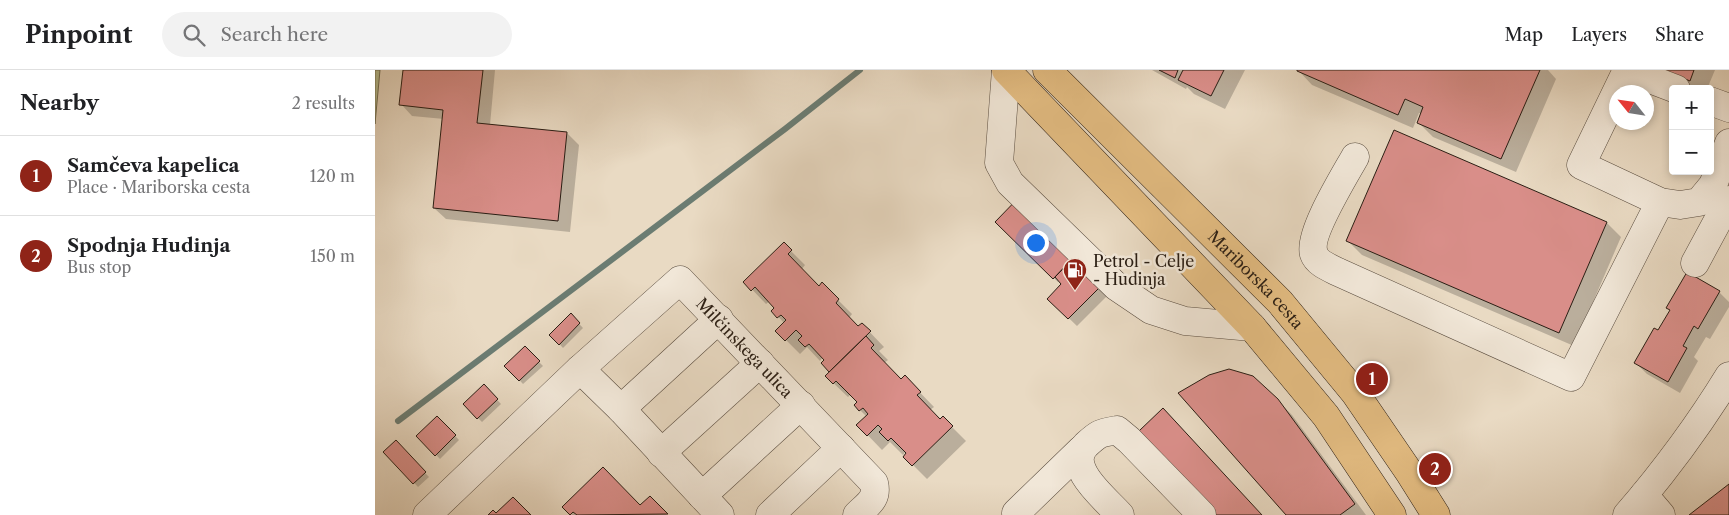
<!DOCTYPE html>
<html lang="en">
<head>
<meta charset="utf-8">
<style>
	body { margin:0; font-family:"Libre Caslon Text",serif; background:#f2f2f2; color:#202124 }
	.controls { position:absolute; right:15px; top:15px; display:grid; overflow:hidden; border-radius:5px; box-shadow:0 2px 8px #0003 }
	.controls button { width:45px; height:45px; display:grid; place-items:center; padding:0; border:0; border-bottom:1px solid #e0e0e0; background:#fff; color:#202124; font:25px sans-serif }
	.compass { position:absolute; left:1234px; top:15px; width:45px; height:45px; border-radius:50%; background:#fff; box-shadow:0 2px 8px #0003; rotate:300deg }
	.you { position:absolute; left:660px; top:172px; width:18px; height:18px; margin:-12px; border:4px solid #fff; border-radius:50%; background:#1a73e8; box-shadow:0 0 0 8px #1a73e833 }
	.badge { display:grid; place-items:center; width:32px; height:32px; border-radius:50%; background:#8f2418; color:#fff; font-size:16px; font-weight:700 }
	.pin { position:absolute; translate:-50% -50%; border:2px solid #fff; box-shadow:0 1px 5px #0006 }
	.list { margin:0; padding:0; list-style:none }
	h2 { display:flex; justify-content:space-between; align-items:center; height:65px; margin:0; padding:0 20px; font-size:21px }
	h2 small { font-size:16px; font-weight:400; color:#757577 }
	.list li { display:grid; grid-template-columns:32px 1fr auto; gap:15px; align-items:center; box-sizing:border-box; height:80px; padding:0 20px; border-top:1px solid #e0e0e0 }
	.list b { display:block; font-size:19px; white-space:nowrap }
	.list p { margin:0; font-size:16px; white-space:nowrap; color:#757577 }
	.list em { font-size:16px; font-style:normal; color:#757577 }
	.icon { flex:none; width:28px; height:28px; fill:none; stroke:currentColor; stroke-width:2; stroke-linecap:round; stroke-linejoin:round }
	.map { position:relative; flex:none; width:1354px; height:445px; overflow:hidden }
	header { display:flex; align-items:center; gap:30px; box-sizing:border-box; height:70px; padding:0 25px; background:#fff; border-bottom:1px solid #e0e0e0 }
	header strong { font-size:24px }
	nav { display:flex; gap:28px; margin-inline-start:auto; font-size:18px }
	.search { width:350px; height:45px; background:#f2f2f2; display:flex; align-items:center; gap:12px; box-sizing:border-box; padding:0 18px; border-radius:28px; color:#757577; font-size:19px }
	main { display:flex }
	aside { flex:1; background:#fff }
	.map>svg:first-child { display:block }
	.green { fill:#b6c094; stroke:#706f54 }
	.shadow { fill:#0003 }
	.lines { fill:none; stroke-linecap:round; stroke-linejoin:round }
	.stream { stroke:#6b7c72; stroke-width:6 }
	.building { fill:#d98e89; stroke:#2a1e14 }
	.minor-casing { stroke:#5a4d40; stroke-width:29 }
	.major-casing { stroke:#2a1e14; stroke-width:29 }
	.minor { stroke:#f1e7d8; stroke-width:28 }
	.major { stroke:#e4bd82; stroke-width:28 }
	.labels { text-anchor:middle; stroke-width:5; stroke-linejoin:round; paint-order:stroke }
	.poi-label { font-size:16px; fill:#2a1e14; stroke:#f1e7d8; text-anchor:start }
	.street-label { font-size:16px; fill:#2a1e14; stroke:#f1e7d8 }
</style>
</head>
<body>
<header>
<strong>Pinpoint</strong>
<div class="search"><svg class="icon" aria-label="search" viewBox="0 0 24 24"><circle cx="10" cy="10" r="6"/><path d="M15 15l6 6"/></svg>Search here</div>
<nav><a>Map</a><a>Layers</a><a>Share</a></nav>
</header>
<main>
<aside>
<h2>Nearby<small>2 results</small></h2>
<ul class="list">
<li><span class="badge">1</span><div><b>Samčeva kapelica</b><p>Place · Mariborska cesta</p></div><em>120 m</em></li>
<li><span class="badge">2</span><div><b>Spodnja Hudinja</b><p>Bus stop</p></div><em>150 m</em></li>
</ul>
</aside>
<div class="map">
<svg width="1354" height="445" viewBox="0 0 1354 445">
	<rect width="100%" height="100%" fill="#e9dac3"/>
	<filter id="stains"><feTurbulence type="fractalNoise" baseFrequency=".004" numOctaves="4"/><feColorMatrix values="0 0 0 0 .2 0 0 0 0 .09 0 0 0 0 .02 0 0 0 .5 -.17"/></filter>
	<radialGradient id="worn" r=".72"><stop offset=".6" stop-color="#630" stop-opacity="0"/><stop offset="1" stop-color="#630" stop-opacity=".3"/></radialGradient>
	<path class="green" d="M0,0h5l-5,54z"/>
	<path class="shadow" d="M29,0h91l-5,55 77,8 12,12 -9,87 -124,-13 -12,-11 10,-89 -32,-3 -11,-12z
		M777,0h93l-20,39 -31,-15 -7,-7 -1,2z
		M923,0h250l8,9 -40,93 -83,-35 -15,-15 4,-8 -3,-1 -6,15 -101,-43z
		M1272,0h68l-8,19h-16z
		M1019,61l213,92 14,14 -47,109 -212,-91 -15,-15z
		M622,152l116,68 -36,36 -28,-27 14,-15 -4,-4 -1,2z
		M409,174l21,21 -3,4 17,18 3,-3 30,30 -3,4 10,10 3,-4 22,23 -5,4 9,9 -4,3 17,18 4,-4 29,30 -4,3 10,11 3,-3 23,23 -39,38 -22,-22 3,-4 -2,-2 -3,4 -13,-13 -8,8 -24,-25 9,-8 -12,-12 4,-3 -8,-8 -3,3 -22,-21 5,-4 -8,-9 3,-3 -3,-3 -3,4 -13,-14 -7,7 -23,-23 7,-8 -11,-12 3,-3 -6,-7 -4,3 -21,-22z
		M1344,222l10,10v5l-19,32 -4,-2 -12,20 4,4 -18,32 -33,-19 -11,-11 23,-31 12,-21 -3,-3z
		M196,245l12,13 -20,20 -12,-13z
		M150,278l18,18 -20,18 -17,-18z
		M996,306l8,7 -2,3 -8,-7z
		M109,316l17,18 -19,18 -18,-18z
		M902,330l15,15 74,100h-79z
		M62,347l22,23 -19,19 -22,-23z
		M20,372l34,35 -11,10 -33,-35z
		M275,427l17,18h-95l-8,-8 76,-1z"/>
	<g class="lines">
		<path class="stream" d="M23,351l387,-292 75,-59"/>
	</g>
	<path class="building" d="M28,0h80l-6,53 90,9 -9,89 -125,-13 10,-98 -44,-5z
		M784,0h19l-3,8z
		M808,0h41l-13,26 -33,-16z
		M922,0h243l-39,89 -84,-36 6,-16 -18,-8 -7,16 -101,-44z
		M1289,0h30l-4,11z
		M1019,60l213,92 -48,111 -213,-92z
		M652,119l58,57 -32,33 -58,-57z
		M409,172l8,8 -4,4 31,32 3,-4 17,17 -3,4 22,23 4,-3 9,8 -42,41 -8,-9 3,-3 -15,-16 -4,3 -7,-7 4,-4 -6,-6 -11,11 -10,-10 11,-11 -5,-5 -4,3 -6,-7 3,-3 -19,-21 -4,4 -8,-9z
		M702,184l29,27 -38,38 -21,-20 14,-15 -6,-7z
		M1312,202l33,19 -22,38 -4,-3 -11,20 4,2 -19,34 -34,-19 20,-35 4,2 12,-20 -4,-2z
		M196,243l9,10 -21,22 -10,-10z
		M491,266l8,9 -3,3 30,31 4,-4 16,17 -4,3 23,24 3,-3 10,10 -41,40 -9,-9 3,-4 -15,-15 -3,3 -9,-9 3,-3 -4,-4 -11,11 -11,-11 12,-11 -5,-6 -4,3 -5,-6 3,-3 -21,-21 -3,3 -8,-8z
		M150,276l15,15 -21,20 -15,-15z
		M854,299l24,7 25,23 77,105 -15,11h-54l-108,-122 31,-18z
		M996,304l5,4 -4,5 -5,-4z
		M109,314l14,15 -21,20 -14,-15z
		M788,338l99,107h-46l-77,-84z
		M62,346l19,19 -21,21 -19,-20z
		M21,370l30,32 -13,12 -30,-32z
		M228,397l37,38 10,-9 18,18 -91,1 -4,-3 -3,3 -8,-8z
		M1354,414v31h-40z
		M138,427l18,18h-43l5,-5 3,3z"/>
	<g class="lines">
		<g class="minor-casing">
			<g id="minor">
				<path d="M631,0l-7,93 11,20 107,104 34,23 34,11 67,6"/>
				<path d="M1251,0l50,19"/>
				<path d="M1252,0l-46,95 79,37 20,3 19,-3 14,-17 16,-42"/>
				<path d="M1335,31l19,7"/>
				<path d="M980,87c-10,18 -48,79 -41,97 3,9 16,14 24,18l233,105 89,-175"/>
				<path d="M1320,193l34,-63"/>
				<path d="M205,299l41,40 99,106"/>
				<path d="M246,339l98,-90"/>
				<path d="M286,383l99,-90"/>
				<path d="M1269,425l17,20"/>
				<path d="M327,426l99,-91"/>
				<path d="M641,443l65,-63"/>
				<path id="s1" d="M52,445l153,-146 100,-89 194,203c4,16 -6,21 -17,32"/>
				<path d="M395,445l71,-67"/>
				<path d="M745,445c-14,-16 -56,-48 -34,-70 13,-12 14,-12 31,-15l12,10 73,75"/>
				<path d="M1252,445c37,-43 72,-90 102,-139"/>
			</g>
		</g>
		<g class="major-casing">
			<g id="major">
				<path d="M631,0l246,257 74,89 66,99"/>
				<path id="s2" d="M672,0l233,232 75,91 54,79 27,43"/>
			</g>
		</g>
		<use href="#minor" class="minor"/>
		<use href="#major" class="major"/>
	</g>
	<defs>
		<g id="fuel-pin" transform="scale(1.25)"><path d="M0 17L-7.5 6A9.5 9.5 0 1 1 7.5 6Z" fill="#8f2418" stroke="#f1e7d8"/><path d="M-5.5-6h7V0h2V4h1.3V-2.5L3-4.5l.8-.8L6-3V5H2.5V1h-1V6h-7ZM-4.2-4.7v3.2H.2V-4.7Z" fill="#fff"/></g>
	</defs>
	<g fill-rule="evenodd">
		<use href="#fuel-pin" x="700" y="200"/>
	</g>
	<g class="labels">
		<g class="poi-label">
			<text x="718" y="197">Petrol - Celje<tspan x="718" dy="18">- Hudinja</tspan></text>
		</g>
		<g class="street-label">
			<text dy="6" stroke="none"><textPath href="#s2" startOffset="296">Mariborska cesta</textPath></text>
			<text dy="6" stroke="none"><textPath href="#s1" startOffset="439">Milčinskega ulica</textPath></text>
		</g>
	</g>
	<rect width="100%" height="100%" filter="url(#stains)"/>
	<rect width="100%" height="100%" fill="url(#worn)"/>
</svg>
<div class="controls">
<button>+</button>
<button>−</button>
</div>
<svg class="compass" viewBox="-18 -18 36 36"><path d="M0-13l5 13h-10z" fill="#e53935"/><path d="M0 13l5-13h-10z" fill="#757577"/></svg>
<div class="you"></div>
<div class="pin badge" style="left:997px;top:309px">1</div>
<div class="pin badge" style="left:1060px;top:399px">2</div>
</div>
</main>
</body>
</html>
